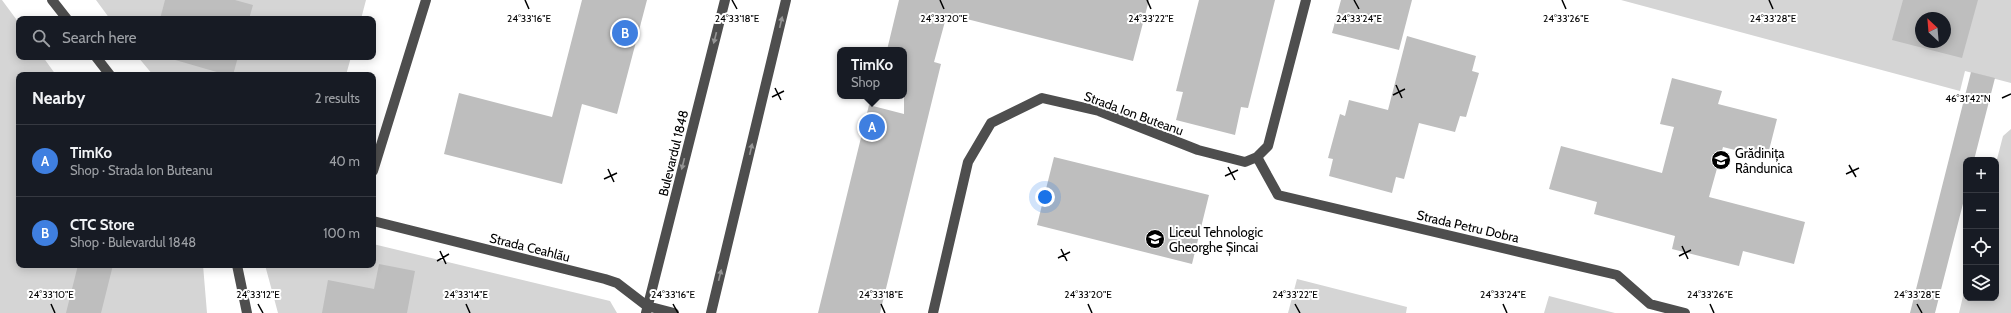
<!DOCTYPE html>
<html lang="en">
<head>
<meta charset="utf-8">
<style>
	body { margin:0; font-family:Cabin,sans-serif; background:#20242c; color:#f1f3f6 }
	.controls { position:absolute; right:12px; bottom:12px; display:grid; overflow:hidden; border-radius:8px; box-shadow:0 2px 10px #0003 }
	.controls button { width:36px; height:36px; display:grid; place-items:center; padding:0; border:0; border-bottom:1px solid #363941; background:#171b24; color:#f1f3f6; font:20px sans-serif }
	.compass { position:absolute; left:1915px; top:12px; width:36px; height:36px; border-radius:50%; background:#171b24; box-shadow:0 2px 10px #0003; rotate:334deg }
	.you { position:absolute; left:1045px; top:197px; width:14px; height:14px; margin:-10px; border:3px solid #fff; border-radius:50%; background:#1a73e8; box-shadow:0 0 0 6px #1a73e833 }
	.badge { display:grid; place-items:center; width:26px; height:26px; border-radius:50%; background:#0f766e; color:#fff; font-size:13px; font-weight:700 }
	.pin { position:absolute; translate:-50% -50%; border:2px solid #fff; box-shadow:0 1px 4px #0006 }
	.popup { position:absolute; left:837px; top:47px; width:70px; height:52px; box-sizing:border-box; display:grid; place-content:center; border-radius:8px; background:#171b24; filter:drop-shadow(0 1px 3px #0005); font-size:13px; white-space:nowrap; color:#9ea1a6 }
	.popup b { font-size:15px; color:#f1f3f6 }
	.popup::after { content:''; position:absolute; left:50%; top:100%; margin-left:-8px; border:8px solid transparent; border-top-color:#171b24 }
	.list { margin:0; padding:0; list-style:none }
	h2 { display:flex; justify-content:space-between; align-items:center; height:52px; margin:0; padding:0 16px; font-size:17px }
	h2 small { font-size:13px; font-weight:400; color:#9ea1a6 }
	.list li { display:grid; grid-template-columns:26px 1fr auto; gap:12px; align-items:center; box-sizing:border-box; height:72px; padding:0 16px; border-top:1px solid #363941 }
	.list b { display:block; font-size:15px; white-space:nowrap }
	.list p { margin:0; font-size:13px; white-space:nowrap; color:#9ea1a6 }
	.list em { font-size:13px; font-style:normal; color:#9ea1a6 }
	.icon { flex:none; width:22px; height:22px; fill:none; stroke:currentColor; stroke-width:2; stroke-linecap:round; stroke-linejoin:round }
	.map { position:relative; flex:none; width:2011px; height:313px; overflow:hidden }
	.search { position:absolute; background:#171b24; box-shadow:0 2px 10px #0003; left:16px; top:16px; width:360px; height:44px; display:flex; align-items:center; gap:10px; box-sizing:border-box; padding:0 14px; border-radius:8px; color:#9ea1a6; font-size:15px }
	.panel { position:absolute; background:#171b24; box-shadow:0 2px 10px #0003; left:16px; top:72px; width:360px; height:196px; border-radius:8px }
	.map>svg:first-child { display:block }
	.green { fill:#d5d5d5; fill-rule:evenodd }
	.building { fill:#bebebe; fill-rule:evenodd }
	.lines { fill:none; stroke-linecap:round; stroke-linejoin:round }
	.minor { stroke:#4e4e4e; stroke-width:10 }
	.oneway { fill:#959595 }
	.ticks { fill:none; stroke:#000; stroke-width:1.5 }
	.labels { text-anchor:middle; stroke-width:4; stroke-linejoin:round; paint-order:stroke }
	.street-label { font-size:13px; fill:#000; stroke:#fff }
	.poi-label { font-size:13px; fill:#000; stroke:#fff; text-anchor:start }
	.ticks-label { font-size:10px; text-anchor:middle; fill:#000; stroke:#fff; stroke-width:4; stroke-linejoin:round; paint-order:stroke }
</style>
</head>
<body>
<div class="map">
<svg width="2011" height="313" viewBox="0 0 2011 313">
	<rect width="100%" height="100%" fill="#fff"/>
	<path class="green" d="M0,0h2l17,23v34h24l13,18h-37v190h184l4,48h-207z
		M96,0h270l-5,19h-251z
		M1621,0h390v83l-46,-12 -5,20zM1921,18h24v24h-24z
		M138,57h213l-5,18h-193z
		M2011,129v184h-52l7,-29v14h30v-135l7,-27z
		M373,244l237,57 7,12h-339l-13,-48h108z
		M1297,279l110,28 -1,6h-118z
		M1549,296l66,17h-71z"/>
	<path class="building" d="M165,0h70l18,5 -4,14h-89z
		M582,0h65l-30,114 -35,-10 -20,80 -118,-30 15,-61 93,24z
		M899,0h250l-16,61 -186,-47 -13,48 7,2 -61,249h-62l51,-208 35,9v-64h-17z
		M1199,0h76l-27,108 -7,-1 -6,28 -59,-15 7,-28 -7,-1z
		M1341,0h71l-13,50 -67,-17z
		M1903,0h75l-16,58 -70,-18zM1921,18h24v24h-24z
		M1407,36l69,20 -4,15 7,2 -13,44 -6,-1 -5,16 -36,-9 -15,56 -8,-2 -4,16 -63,-17 4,-17 -5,-1 12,-44 5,2 4,-16 39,10z
		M165,57h73l-5,18h-6z
		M1971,72l24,6 -21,82h-8v32l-31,121h-25z
		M1672,78l50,13 -4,13 59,15 -10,39 -44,-11 -14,50 96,25 -11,42 -51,-13 -4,15 -67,-17 3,-13 -81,-22 3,-12 -48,-13 12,-43 101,27 12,-46 -14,-3z
		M1054,157l155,38 -17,69 -155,-39z
		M379,264l36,7 -8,42h-85l6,-33 46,9z
		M78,265h35l-12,48h-35z"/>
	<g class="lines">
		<path class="minor" d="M52,0l15,19
			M96,57l14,18
			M1257,157l21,38 339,80 33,29 35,9
			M373,171l53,-171
			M373,221l232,58 12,4 30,23 27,7
			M237,265l10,48
			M646,313l79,-313
			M711,313l75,-313
			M933,313l35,-151 23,-39 51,-25 57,13 99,39 47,12 12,-5 11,-11 38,-146"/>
	</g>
	<defs><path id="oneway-solid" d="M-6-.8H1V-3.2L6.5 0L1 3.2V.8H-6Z"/></defs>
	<g class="oneway">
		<use href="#oneway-solid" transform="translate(781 22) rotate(-77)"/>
		<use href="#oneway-solid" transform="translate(715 38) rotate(104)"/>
		<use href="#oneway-solid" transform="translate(751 149) rotate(-77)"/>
		<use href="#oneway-solid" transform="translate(683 164) rotate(104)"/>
		<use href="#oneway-solid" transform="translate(720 275) rotate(-76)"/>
	</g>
	<path class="ticks" d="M525,0l4,9M732,0l5,9M940,0l4,9M1147,0l4,9M1354,0l5,9M1562,0l4,9M1769,0l4,9M1396,85l6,13M775,88l6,12M1393,95l12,-6M772,97l12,-6M2002,98l9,-4M1849,165l7,12M1228,167l7,13M608,169l6,13M1846,174l13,-6M1225,176l13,-6M604,179l13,-6M1682,246l6,13M1061,249l6,12M440,251l6,13M1679,256l12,-6M1058,258l12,-6M437,261l12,-7M51,304l4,9M258,304l5,9M466,304l4,9M673,304l5,9M881,304l4,9M1088,304l4,9M1295,304l5,9M1503,304l4,9M1710,304l4,9M1917,304l5,9"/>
	<defs>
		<g id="school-disc" transform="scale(1)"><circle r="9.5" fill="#000" stroke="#fff"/><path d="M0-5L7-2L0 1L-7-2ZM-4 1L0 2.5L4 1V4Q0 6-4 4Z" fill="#fff"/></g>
	</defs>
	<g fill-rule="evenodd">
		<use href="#school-disc" x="1721" y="160"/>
		<use href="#school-disc" x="1155" y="239"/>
	</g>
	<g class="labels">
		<g class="street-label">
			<text transform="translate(1134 113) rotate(20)" y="5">Strada Ion Buteanu</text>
			<text transform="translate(673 153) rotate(-76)" y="5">Bulevardul 1848</text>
			<text transform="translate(1468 226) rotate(13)" y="5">Strada Petru Dobra</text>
			<text transform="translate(530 247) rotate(14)" y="5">Strada Ceahlău</text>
		</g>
		<g class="poi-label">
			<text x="1735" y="158">Grădinița<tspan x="1735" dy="15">Rândunica</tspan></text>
			<text x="1169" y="237">Liceul Tehnologic<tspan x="1169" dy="15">Gheorghe Șincai</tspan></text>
		</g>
	</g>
	<g class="ticks-label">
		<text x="529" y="22">24°33'16"E</text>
		<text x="737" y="22">24°33'18"E</text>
		<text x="944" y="22">24°33'20"E</text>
		<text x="1151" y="22">24°33'22"E</text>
		<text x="1359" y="22">24°33'24"E</text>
		<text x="1566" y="22">24°33'26"E</text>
		<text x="1773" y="22">24°33'28"E</text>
		<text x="1968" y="102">46°31'42"N</text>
		<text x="51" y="298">24°33'10"E</text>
		<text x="258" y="298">24°33'12"E</text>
		<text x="466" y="298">24°33'14"E</text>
		<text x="673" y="298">24°33'16"E</text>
		<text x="881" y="298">24°33'18"E</text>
		<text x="1088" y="298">24°33'20"E</text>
		<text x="1295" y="298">24°33'22"E</text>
		<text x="1503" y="298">24°33'24"E</text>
		<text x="1710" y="298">24°33'26"E</text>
		<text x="1917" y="298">24°33'28"E</text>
	</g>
</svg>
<div class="controls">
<button>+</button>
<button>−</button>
<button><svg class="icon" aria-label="locate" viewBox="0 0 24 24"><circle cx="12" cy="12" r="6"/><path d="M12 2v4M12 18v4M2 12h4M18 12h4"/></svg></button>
<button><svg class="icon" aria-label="layers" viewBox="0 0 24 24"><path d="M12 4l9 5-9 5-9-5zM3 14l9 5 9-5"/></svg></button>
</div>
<svg class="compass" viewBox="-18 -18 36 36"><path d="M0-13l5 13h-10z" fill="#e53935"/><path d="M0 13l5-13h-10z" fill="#9ea1a6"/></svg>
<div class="you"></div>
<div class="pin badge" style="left:872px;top:127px;background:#3f7fe0">A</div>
<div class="popup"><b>TimKo</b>Shop</div>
<div class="pin badge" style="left:625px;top:33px;background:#3f7fe0">B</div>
<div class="search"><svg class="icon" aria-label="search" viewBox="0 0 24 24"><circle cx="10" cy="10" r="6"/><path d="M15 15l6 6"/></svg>Search here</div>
<section class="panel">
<h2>Nearby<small>2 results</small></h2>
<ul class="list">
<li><span class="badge" style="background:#3f7fe0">A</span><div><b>TimKo</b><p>Shop · Strada Ion Buteanu</p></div><em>40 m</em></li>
<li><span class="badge" style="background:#3f7fe0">B</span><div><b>CTC Store</b><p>Shop · Bulevardul 1848</p></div><em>100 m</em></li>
</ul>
</section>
</div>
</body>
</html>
